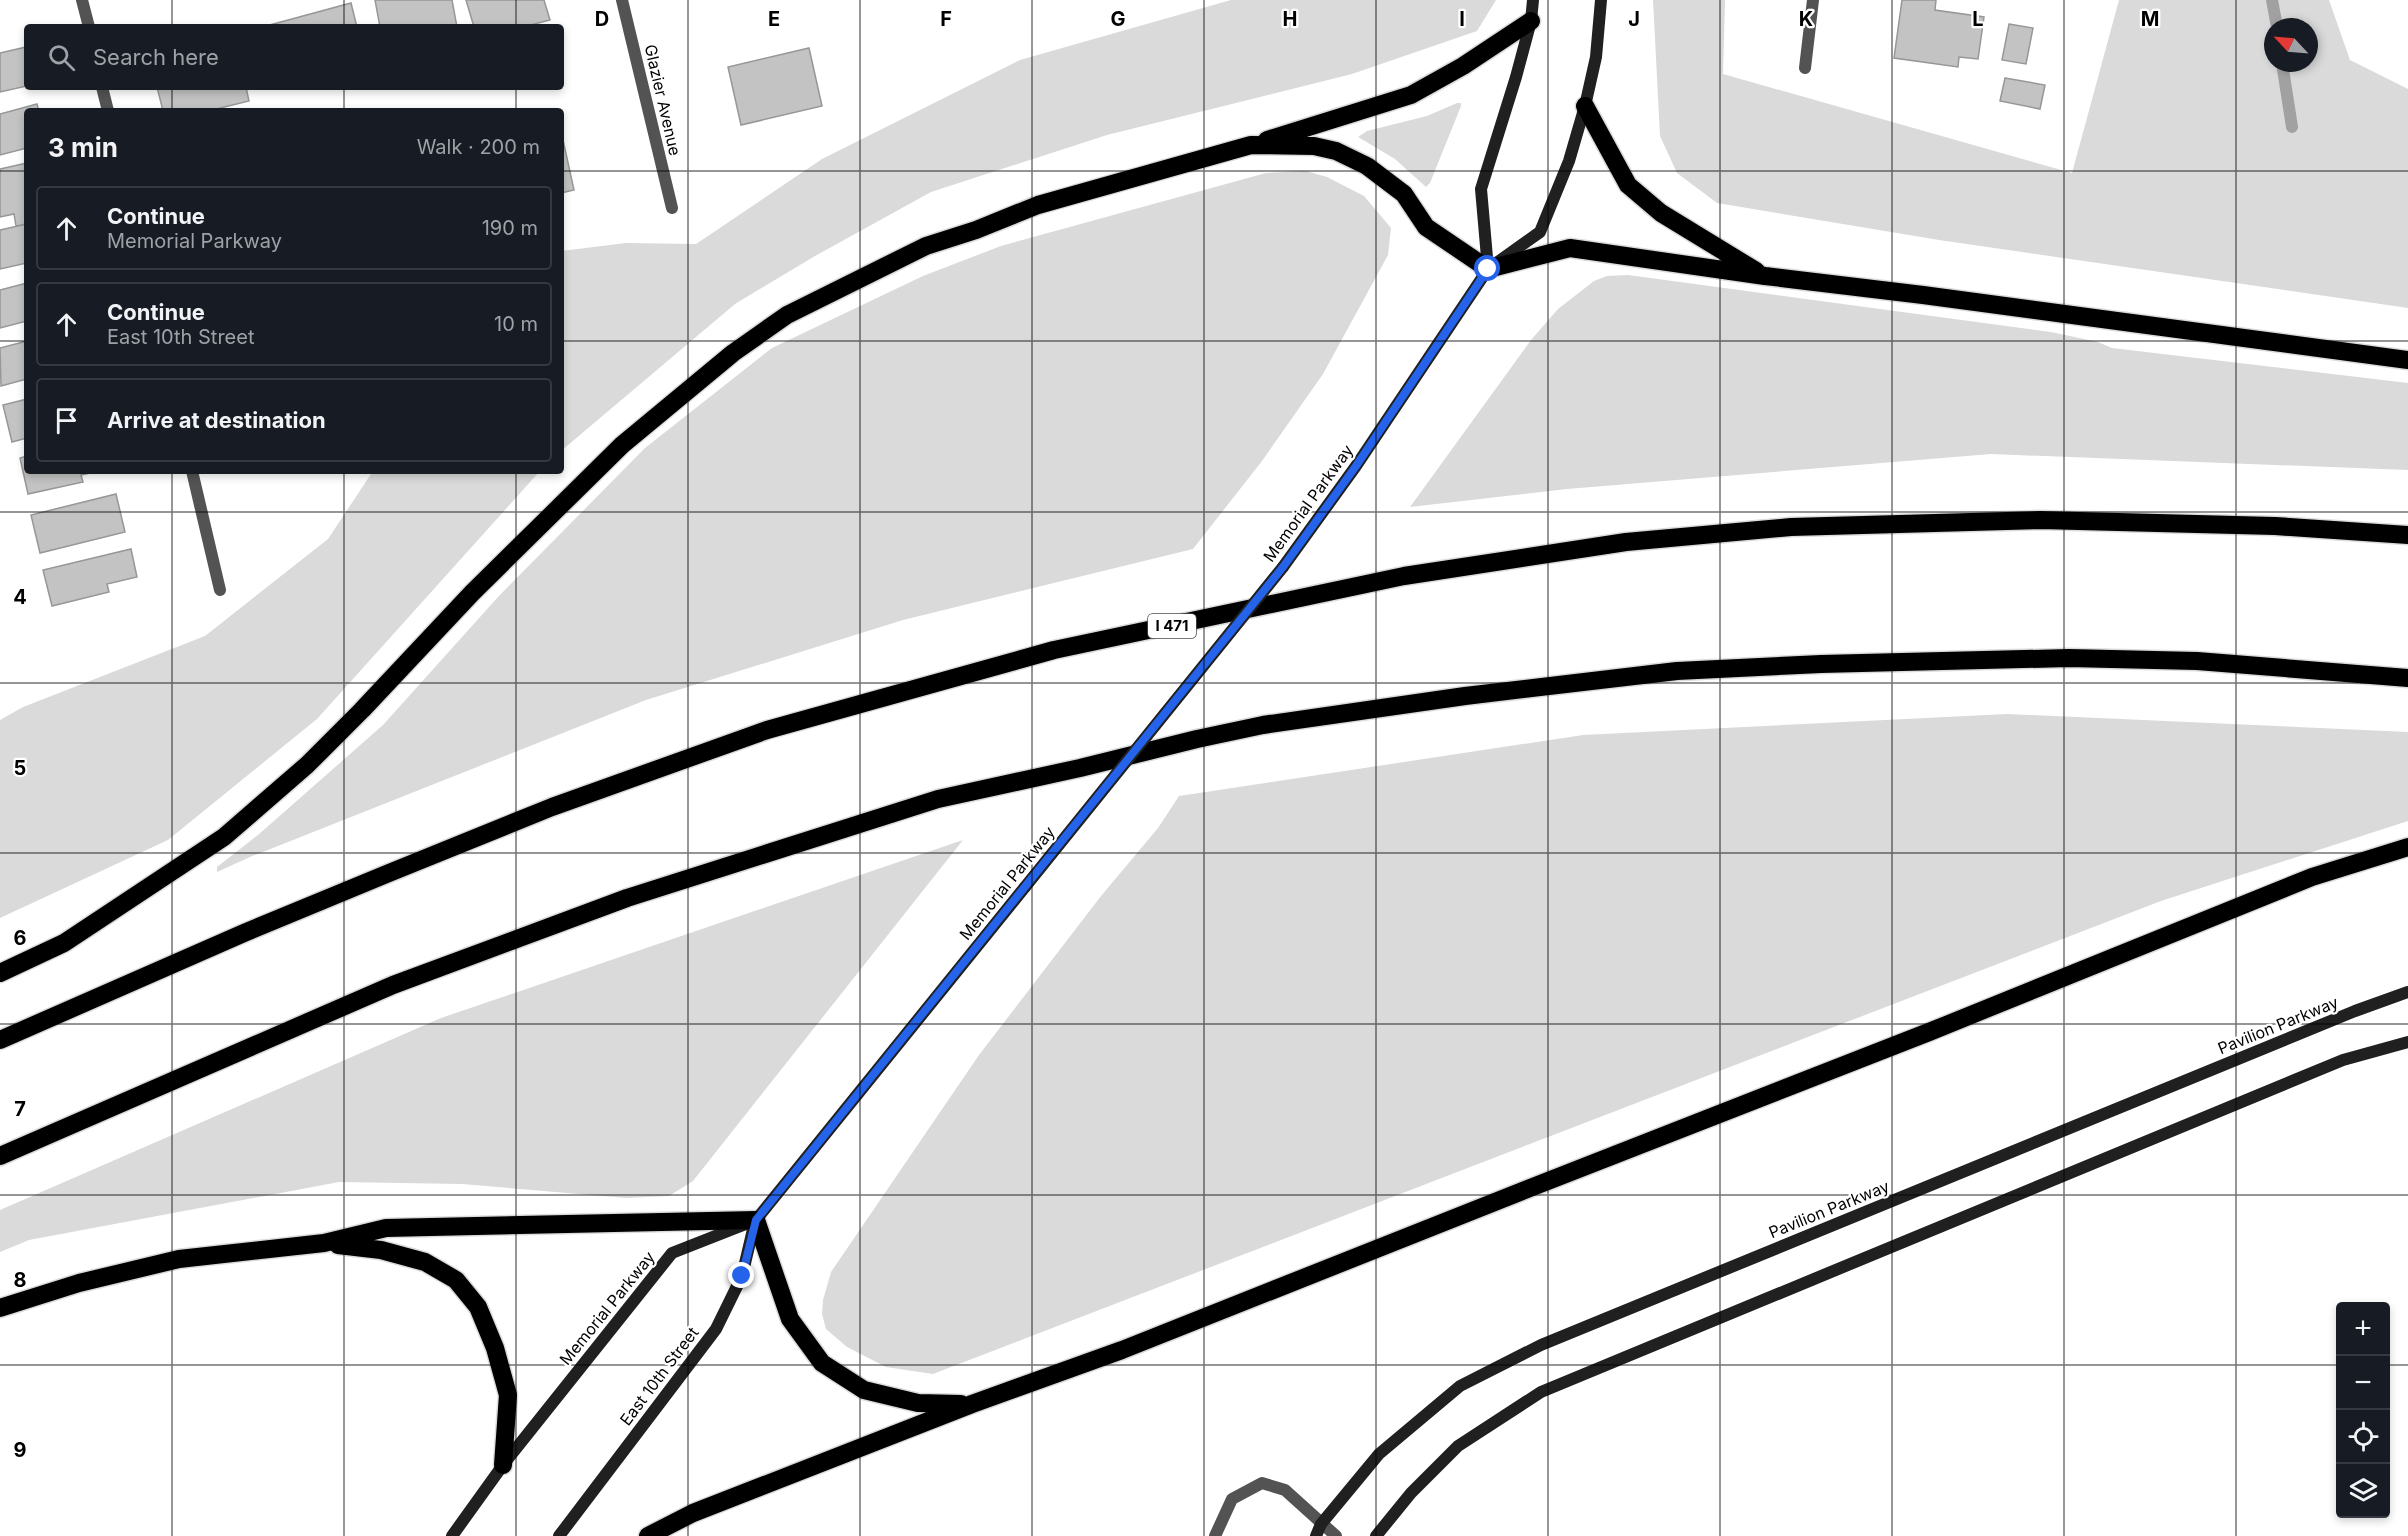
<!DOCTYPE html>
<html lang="en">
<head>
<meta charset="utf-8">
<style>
	body { margin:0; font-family:Inter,sans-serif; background:#20242c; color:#f1f3f6 }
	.controls { position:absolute; right:18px; bottom:18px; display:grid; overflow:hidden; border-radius:6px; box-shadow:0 3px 9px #0003 }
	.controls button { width:54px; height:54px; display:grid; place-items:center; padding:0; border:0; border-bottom:2px solid #363941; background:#171b24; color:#f1f3f6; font:30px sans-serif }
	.compass { position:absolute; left:2264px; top:18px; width:54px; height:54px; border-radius:50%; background:#171b24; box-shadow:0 3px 9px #0003; rotate:296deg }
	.stop { position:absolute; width:18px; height:18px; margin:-14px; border:4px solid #2563eb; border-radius:50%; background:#fff }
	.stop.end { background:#2563eb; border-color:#fff; box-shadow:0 2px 6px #0008 }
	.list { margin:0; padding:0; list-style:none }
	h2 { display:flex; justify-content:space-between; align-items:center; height:78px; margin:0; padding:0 24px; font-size:26px }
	h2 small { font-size:20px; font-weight:400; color:#9ea1a6 }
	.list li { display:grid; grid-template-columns:39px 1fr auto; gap:18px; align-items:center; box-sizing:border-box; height:84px; margin:0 12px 12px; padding:0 12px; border:2px solid #363941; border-radius:6px }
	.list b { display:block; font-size:22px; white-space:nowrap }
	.list p { margin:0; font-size:20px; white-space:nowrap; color:#9ea1a6 }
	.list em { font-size:20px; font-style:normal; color:#9ea1a6 }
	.icon { flex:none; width:33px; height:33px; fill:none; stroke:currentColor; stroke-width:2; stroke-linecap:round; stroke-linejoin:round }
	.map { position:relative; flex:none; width:2408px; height:1536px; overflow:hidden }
	.search { position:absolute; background:#171b24; box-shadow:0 3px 9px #0003; left:24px; top:24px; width:540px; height:66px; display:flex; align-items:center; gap:15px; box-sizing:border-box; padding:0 21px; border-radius:6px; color:#9ea1a6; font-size:22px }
	.panel { position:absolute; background:#171b24; box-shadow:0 3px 9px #0003; left:24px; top:108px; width:540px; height:366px; border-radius:6px }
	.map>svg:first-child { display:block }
	.green { fill:#dadada; fill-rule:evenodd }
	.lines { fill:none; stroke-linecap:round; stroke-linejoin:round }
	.stream { stroke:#a1a1a1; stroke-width:12 }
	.building { fill:#c3c3c3; stroke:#979797; stroke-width:1.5 }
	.motorway-casing { stroke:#dbdbdb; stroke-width:21 }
	.service { stroke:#535353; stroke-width:12 }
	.minor { stroke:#535353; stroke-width:12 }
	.secondary { stroke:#202020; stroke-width:12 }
	.motorway { stroke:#000; stroke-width:18 }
	.secondary-bridge { stroke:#202020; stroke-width:12 }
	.route { stroke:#2563eb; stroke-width:8 }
	.grid { fill:none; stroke:#000; stroke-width:1.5; stroke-opacity:0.55 }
	.labels { text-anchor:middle; stroke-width:4.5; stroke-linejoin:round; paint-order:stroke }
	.shield { fill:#fff; stroke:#4c4c4c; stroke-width:1.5 }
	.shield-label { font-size:15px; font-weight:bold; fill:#000 }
	.street-label { font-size:16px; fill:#000; stroke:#fff }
	.grid-label { font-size:20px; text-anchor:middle; font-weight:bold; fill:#000; stroke:#fff; stroke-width:4.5; stroke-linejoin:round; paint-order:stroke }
</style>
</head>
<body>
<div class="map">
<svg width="2408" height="1536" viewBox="0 0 2408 1536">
	<rect width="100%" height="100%" fill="#fff"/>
	<path class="green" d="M1231,0h265l-19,31 -125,43 -245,61 -176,57 -116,64 -80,48 -174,147v-200l65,-8 70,1 126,-85 198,-99z
		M1653,0h72l-2,74 349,99 47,-173h210l21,60 58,29v219l-469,-68 -222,-37 -40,-30 -17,-37zM2273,27h36v36h-36z
		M1457,103h4v3l-31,77 -4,4 -31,-28 -37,-22 9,-6 60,-15z
		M1306,171l21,6 37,19 27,32 -3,27 -65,119 -61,87 -69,88 -290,71 -257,80 -396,157 -33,15v-5l41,-32 125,-110 115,-128 147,-149 127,-100 151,-72 78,-30 265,-73z
		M1628,275l423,57 47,10 14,6 296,35v87l-417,-16 -424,35 -157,18 121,-167 27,-31 36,-28 13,-5z
		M373,471h167l-223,248 -149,121 -168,78v-198l23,-13 182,-71 123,-97z
		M2007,714l401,18v89l-247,80 -1228,473 -47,-7 -39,-20 -21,-18 -4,-15 1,-14 8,-28 148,-217 122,-159 57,-68 21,-32 404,-61z
		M963,840l-270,341 -24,15 -43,2 -164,-14 -123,-2 -310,58 -29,12v-42l441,-192z"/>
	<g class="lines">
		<path class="stream" d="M2272,0l5,27
			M2282,63l10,64"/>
	</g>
	<path class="building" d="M375,0h77l5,27h-77z
		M466,0h78l6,20 -27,7h-49z
		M1902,0h34l-1,10 49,7 -6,42 -19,-2 -1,10 -64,-9z
		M351,3l6,24h-94l3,-1z
		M2009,24l24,4 -7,36 -24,-4z
		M26,47l1,39 -27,6v-39z
		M809,48l13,58 -81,19 -13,-58z
		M2005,78l40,7 -5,24 -40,-8z
		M157,87h89l3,14 -41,10h-45z
		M37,104l2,7h-12v37l-27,7v-41z
		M561,131l13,59 -13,3z
		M27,163v61l-11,2 -2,-12 -14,3v-48z
		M27,224v39l-27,6v-39z
		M27,283v38l-27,7v-38z
		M27,341v38l-26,7 -1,-38z
		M27,399v39l-15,4 -9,-37z
		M27,456v15h72l-18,4 2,7 -55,12 -8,-36z
		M116,494l9,38 -85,21 -9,-38z
		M131,549l6,28 -30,7 2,8 -57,14 -9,-36z"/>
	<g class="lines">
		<g class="motorway-casing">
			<path id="motorway" d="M1585,106l43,79 33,28 95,58
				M1267,140l144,-45 52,-29 68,-45
				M0,973l64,-30 160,-106 83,-72 55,-55 110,-117 150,-148 111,-92 54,-38 139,-69 50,-16 62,-25 213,-60 63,1 22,5 31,15 37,28 22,33 62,42 82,-21 195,28 158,19 485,65
				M0,1040l244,-107 145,-60 163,-66 215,-77 287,-80 350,-74 222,-34 165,-15 249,-7 235,6 133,9
				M0,1156l393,-171 234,-87 311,-99 142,-31 117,-29 66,-14 202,-29 212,-25 144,-7 248,-6 128,3 211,17
				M338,1245l43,5 44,12 31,18 22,27 17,41 13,47 -5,70
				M0,1308l79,-25 100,-24 145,-16 62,-15 370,-8 34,99 32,44 42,27 54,13 43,1
				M648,1536l45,-23 279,-109 150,-54 408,-162 399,-156 383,-155 96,-30"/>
		</g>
		<path class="service" d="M1215,1536l17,-37 30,-16 23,7 51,46"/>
		<path class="minor" d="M82,0l7,27
			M622,0l50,208
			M1805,68l8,-68
			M102,87l6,24
			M192,471l28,119"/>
		<path class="secondary" d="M1488,269l-7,-80 35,-112 15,-56 2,-21
			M1283,567l73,-101 132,-197 52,-37 29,-71 16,-55 11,-49 5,-57
			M452,1536l51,-71 169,-212 84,-33 269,-333
			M559,1536l157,-207 26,-53 13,-55
			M1316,1536l5,-12 58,-70 81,-68 81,-41 814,-334 53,-19
			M1376,1536l35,-43 47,-47 83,-54 802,-332 65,-18"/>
		<use href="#motorway" class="motorway"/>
		<path class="secondary-bridge" d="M1025,887l258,-320"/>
	</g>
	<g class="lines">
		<path class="route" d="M742,1276l14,-56 527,-653 73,-101 132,-197"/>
	</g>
	<path class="grid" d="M172,0v27M344,0v27M516,0v27M688,0v1536M860,0v1536M1032,0v1536M1204,0v1536M1376,0v1536M1548,0v1536M1720,0v1536M1892,0v1536M2064,0v1536M2236,0v1536M172,87v24M344,87v24M516,87v24M0,171h27M561,171h1847M0,341h27M561,341h1847M172,471v1065M344,471v1065M516,471v1065M0,512h2408M0,683h2408M0,853h2408M0,1024h2408M0,1195h2408M0,1365h2340M2386,1365h22"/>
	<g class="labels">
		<rect class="shield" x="1148" y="614" width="48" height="24" rx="4.5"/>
		<g class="shield-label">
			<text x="1172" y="631">I 471</text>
		</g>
		<g class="street-label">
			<text transform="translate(663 100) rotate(77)" y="6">Glazier Avenue</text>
			<text transform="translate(1308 503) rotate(-54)" y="6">Memorial Parkway</text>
			<text transform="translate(1007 883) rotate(-51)" y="6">Memorial Parkway</text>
			<text transform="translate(2278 1025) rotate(-22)" y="6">Pavilion Parkway</text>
			<text transform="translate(1829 1209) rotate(-22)" y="6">Pavilion Parkway</text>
			<text transform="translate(607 1308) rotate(-51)" y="6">Memorial Parkway</text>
			<text transform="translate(659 1376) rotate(-53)" y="6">East 10th Street</text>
		</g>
	</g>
	<g class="grid-label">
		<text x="602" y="26">D</text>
		<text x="774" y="26">E</text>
		<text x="946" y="26">F</text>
		<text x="1118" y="26">G</text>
		<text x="1290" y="26">H</text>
		<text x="1462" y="26">I</text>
		<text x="1634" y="26">J</text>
		<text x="1806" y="26">K</text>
		<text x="1978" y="26">L</text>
		<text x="2150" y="26">M</text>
		<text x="20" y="604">4</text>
		<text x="20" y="775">5</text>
		<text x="20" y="945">6</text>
		<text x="20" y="1116">7</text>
		<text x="20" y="1287">8</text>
		<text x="20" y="1457">9</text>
	</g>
</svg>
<div class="controls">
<button>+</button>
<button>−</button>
<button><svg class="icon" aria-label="locate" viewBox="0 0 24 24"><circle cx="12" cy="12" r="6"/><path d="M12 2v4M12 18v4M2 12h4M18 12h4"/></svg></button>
<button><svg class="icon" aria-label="layers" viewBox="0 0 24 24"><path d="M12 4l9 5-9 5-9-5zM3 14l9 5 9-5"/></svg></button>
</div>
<svg class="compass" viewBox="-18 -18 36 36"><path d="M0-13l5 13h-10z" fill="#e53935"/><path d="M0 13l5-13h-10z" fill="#9ea1a6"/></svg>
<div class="stop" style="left:1488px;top:269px"></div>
<div class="stop end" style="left:742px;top:1276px"></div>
<div class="search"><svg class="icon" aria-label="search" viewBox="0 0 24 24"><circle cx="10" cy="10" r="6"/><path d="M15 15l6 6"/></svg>Search here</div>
<section class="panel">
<h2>3 min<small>Walk · 200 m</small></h2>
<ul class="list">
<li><svg class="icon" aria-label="ahead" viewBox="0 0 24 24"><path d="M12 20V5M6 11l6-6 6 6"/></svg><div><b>Continue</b><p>Memorial Parkway</p></div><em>190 m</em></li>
<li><svg class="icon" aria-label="ahead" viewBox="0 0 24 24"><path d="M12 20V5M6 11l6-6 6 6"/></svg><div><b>Continue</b><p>East 10th Street</p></div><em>10 m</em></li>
<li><svg class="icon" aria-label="arrive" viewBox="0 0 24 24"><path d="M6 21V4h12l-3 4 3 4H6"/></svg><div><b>Arrive at destination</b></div></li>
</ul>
</section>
</div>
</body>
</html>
